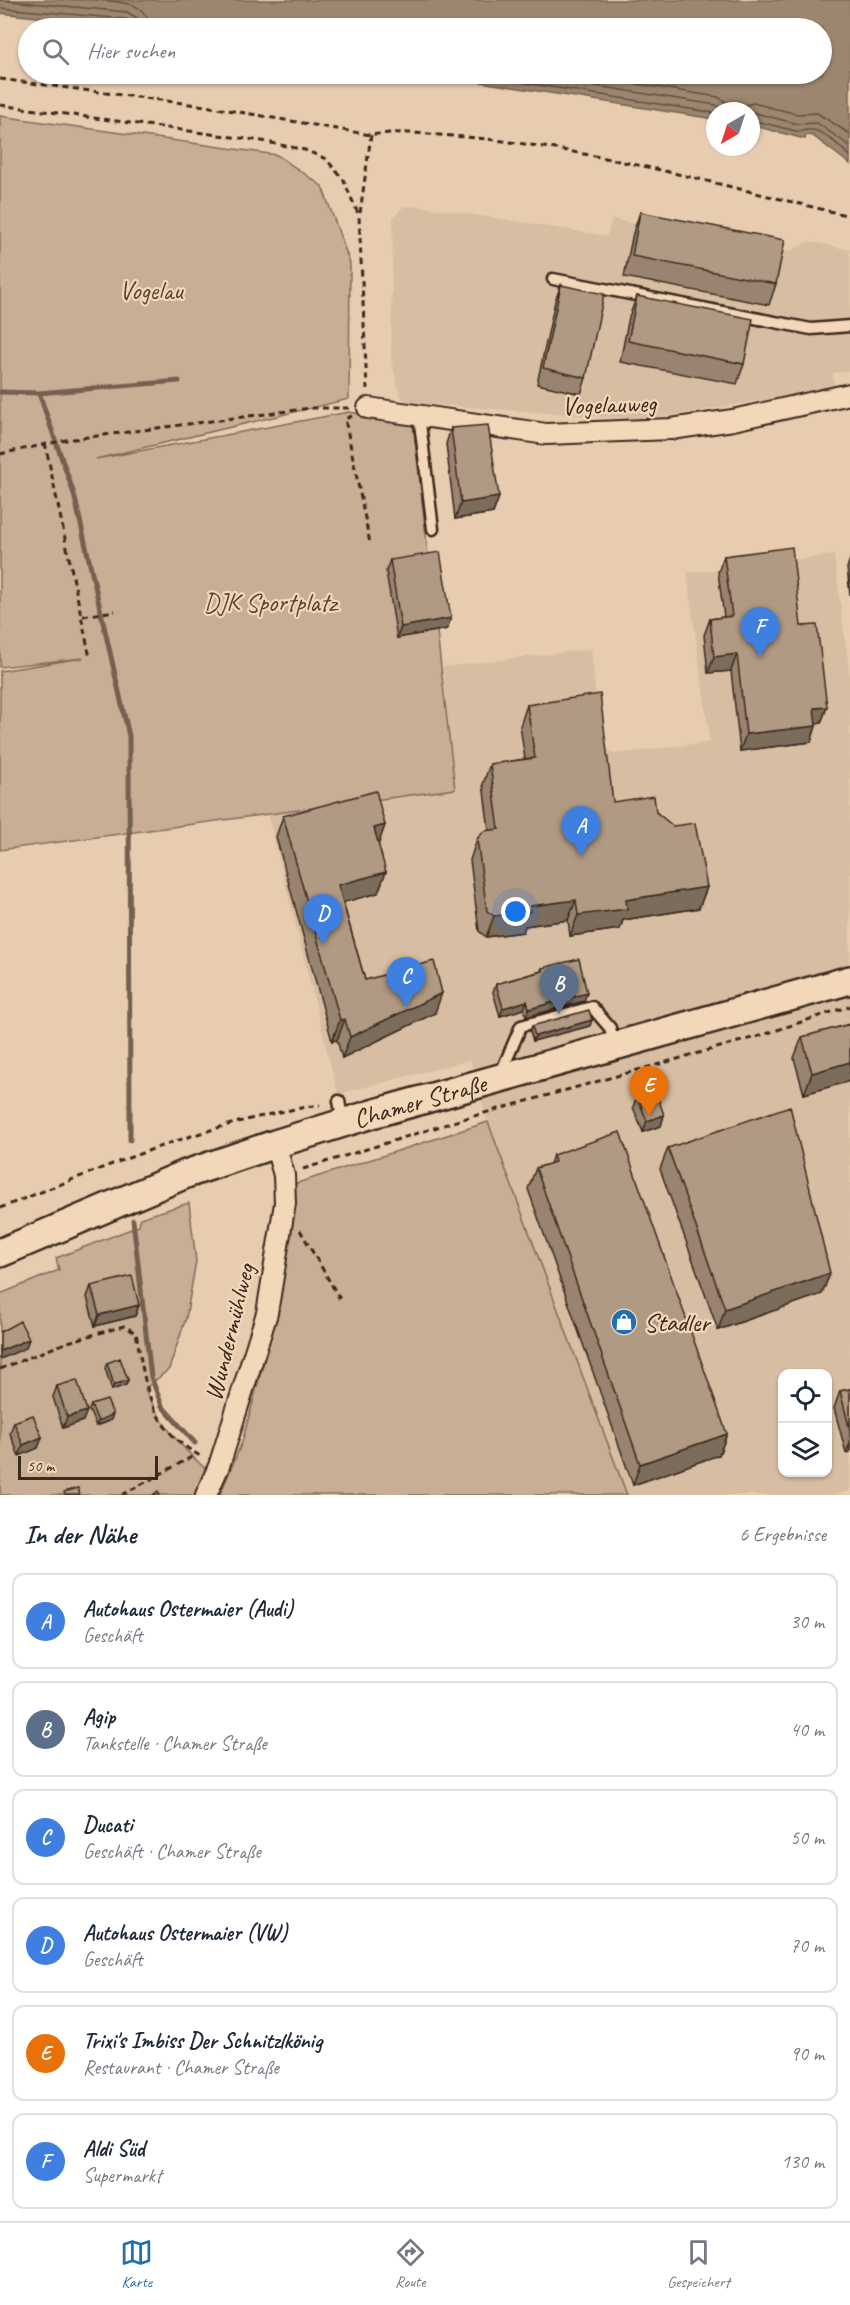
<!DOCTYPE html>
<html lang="de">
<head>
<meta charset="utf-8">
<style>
	body { margin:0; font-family:Caveat,sans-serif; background:#f6f6f7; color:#1f2937 }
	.controls { position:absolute; right:18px; bottom:18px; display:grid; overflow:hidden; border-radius:12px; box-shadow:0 2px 4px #0004 }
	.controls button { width:54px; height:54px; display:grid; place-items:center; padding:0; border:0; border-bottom:2px solid #e0e1e3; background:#fff; color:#1f2937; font:30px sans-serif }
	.compass { position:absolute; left:706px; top:102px; width:54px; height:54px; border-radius:50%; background:#fff; box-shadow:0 2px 4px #0004; rotate:219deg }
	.scale { position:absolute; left:18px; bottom:15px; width:140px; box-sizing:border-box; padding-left:6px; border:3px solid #3b2a1e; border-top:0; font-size:16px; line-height:21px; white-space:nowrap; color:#3b2a1e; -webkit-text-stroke:4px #f2d7b9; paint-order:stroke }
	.you { position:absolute; left:516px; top:912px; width:21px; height:21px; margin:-15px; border:4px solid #fff; border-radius:50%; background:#1a73e8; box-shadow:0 0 0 9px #1a73e833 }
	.badge { display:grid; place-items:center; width:39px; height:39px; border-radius:50%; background:#1f6fb2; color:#fff; font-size:20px; font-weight:700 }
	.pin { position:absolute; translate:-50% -50px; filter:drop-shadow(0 2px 3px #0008) }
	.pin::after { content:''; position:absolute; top:32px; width:21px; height:18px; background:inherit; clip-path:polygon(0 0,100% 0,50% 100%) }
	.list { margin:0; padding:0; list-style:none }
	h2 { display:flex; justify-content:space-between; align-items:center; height:78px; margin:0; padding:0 24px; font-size:26px }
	h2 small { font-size:20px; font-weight:400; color:#747a83 }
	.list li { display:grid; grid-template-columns:39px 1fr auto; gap:18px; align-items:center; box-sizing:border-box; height:96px; margin:0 12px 12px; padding:0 12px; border:2px solid #e0e1e3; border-radius:12px }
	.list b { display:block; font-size:22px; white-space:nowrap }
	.list p { margin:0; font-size:20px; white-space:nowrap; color:#747a83 }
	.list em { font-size:20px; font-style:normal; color:#747a83 }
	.icon { flex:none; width:33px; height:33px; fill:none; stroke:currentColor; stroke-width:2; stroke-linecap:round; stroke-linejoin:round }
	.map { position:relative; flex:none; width:850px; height:1495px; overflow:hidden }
	.search { position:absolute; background:#fff; box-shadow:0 2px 4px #0004; left:18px; right:18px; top:18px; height:66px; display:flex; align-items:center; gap:15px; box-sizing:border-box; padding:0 21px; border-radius:33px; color:#747a83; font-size:22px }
	.sheet { height:726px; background:#fff }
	nav { display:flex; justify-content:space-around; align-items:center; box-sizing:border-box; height:84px; border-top:2px solid #e0e1e3; background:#fff; font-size:16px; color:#747a83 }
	nav a { display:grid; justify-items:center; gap:3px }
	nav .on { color:#1f6fb2 }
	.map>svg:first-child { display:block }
	.built { fill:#d7bda2; fill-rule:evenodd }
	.green { fill:#c7ae95; stroke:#816c5a; stroke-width:1.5 }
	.water { fill:#9c8670; stroke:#75614f; stroke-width:1.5 }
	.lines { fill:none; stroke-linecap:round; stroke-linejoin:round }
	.shore { stroke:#624f3f; stroke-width:1.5 }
	.stream { stroke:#75614f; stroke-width:5 }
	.lane-casing { stroke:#3b2a1e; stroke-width:15 }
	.street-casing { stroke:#3b2a1e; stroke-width:24 }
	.secondary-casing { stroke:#3b2a1e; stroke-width:32 }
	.path { stroke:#3b2a1e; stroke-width:3; stroke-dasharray:6 4.5; stroke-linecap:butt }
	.lane { stroke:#f2d7b9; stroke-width:10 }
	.street { stroke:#f2d7b9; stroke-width:20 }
	.secondary { stroke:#f2d7b9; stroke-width:27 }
	.wall { fill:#988471; stroke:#3b2a1e; stroke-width:1.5 }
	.shaded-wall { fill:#7c6c5c; stroke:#3b2a1e; stroke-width:1.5 }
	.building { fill:#b19a83; stroke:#3b2a1e; stroke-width:1.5 }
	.labels { text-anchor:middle; stroke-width:4.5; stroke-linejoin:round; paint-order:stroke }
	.park-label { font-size:26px; fill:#574436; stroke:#f2d7b9 }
	.street-label { font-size:26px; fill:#3b2a1e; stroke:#f2d7b9 }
	.poi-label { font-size:26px; fill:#3b2a1e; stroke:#f2d7b9; text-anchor:start }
</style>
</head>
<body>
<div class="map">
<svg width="850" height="1495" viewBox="0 0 850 1495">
	<rect width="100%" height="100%" fill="#e7ccb0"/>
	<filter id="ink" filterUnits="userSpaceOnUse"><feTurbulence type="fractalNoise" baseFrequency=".0167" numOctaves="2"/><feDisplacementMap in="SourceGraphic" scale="12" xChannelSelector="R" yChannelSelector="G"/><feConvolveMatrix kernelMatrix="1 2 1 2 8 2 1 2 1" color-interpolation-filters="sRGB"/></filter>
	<g filter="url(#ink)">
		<path class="built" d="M404,206l22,1 181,29 5,-17 164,35 17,-4 16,-9 41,9v121l-17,2 1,13 -12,4 -146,25 -46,4 -217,-16 -9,-3 -5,-7 -8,-34 2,-141z
			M834,555l16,122v814l-18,4h-205l-139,-373 -18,-62 -132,34 -70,-279 187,-26 -12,-122 148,-18 10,96 13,9 96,-12 -23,-169zM782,1374h46v98h-46z"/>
		<path class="green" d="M0,116l277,39 45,31 28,77 -1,136 -253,60 253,-47 64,11 42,366 -455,61v-179l83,-13 -83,9z
			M488,1122l139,373h-407l22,-53 34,-125 18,-133z
			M189,1203l7,58 -10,57 -17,51 -24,20c18,38 33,55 64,83l-10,23h-199v-201l59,-24 -3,-12 83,-32 1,-8z"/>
		<path class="water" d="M0,0h850v164l-37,-28 -7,-1 -1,4 -54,-14v-14h-36v8l-286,-45h393v-46h-682l-140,-15z"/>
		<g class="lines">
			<path class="shore" d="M0,0l127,12 10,6 3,10
				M97,0c21,2 51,0 52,28
				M0,8l125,11 6,3 2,6
				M469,74l246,39
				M522,74l194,31 9,6
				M575,74l143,23 17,11 18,-5 44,11 20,-1 33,21
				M751,112l47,12 19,-1 33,23
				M751,120l49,12c18,-9 37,12 50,24"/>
			<path class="stream" d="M0,392l39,1 140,-12
				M39,393l35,101 55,242 1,404
				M133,1220l18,157 11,29 33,37"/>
			<g class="lane-casing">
				<path id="lane" d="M553,279l258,50 39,-3
					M419,415l14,114
					M500,1075l21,-49 71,-19 18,21 5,18
					M339,1101l4,22"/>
			</g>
			<g class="street-casing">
				<path id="street" d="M368,408l178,26 125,-5 62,-9 117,-26
					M206,1495l13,-29 48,-153 18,-110 -1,-28 -9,-31"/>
			</g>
			<g class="secondary-casing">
				<g id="secondary">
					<path id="s1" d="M0,1253l186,-79 89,-30 97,-30 478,-134"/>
				</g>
			</g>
			<path class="path" d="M0,79l205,27 166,29c32,-5 63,0 95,2 130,12 257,49 384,79
				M0,105l262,36 43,9 21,9 17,20 16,37 8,173
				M360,213l11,-78
				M352,416l-7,3 25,124
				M45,443l45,215
				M0,454l66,-14 245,-32h39
				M83,616l32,-5
				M303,1169l160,-50 293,-82 94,-31
				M0,1208c104,-40 209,-87 320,-103
				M300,1230l41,71
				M0,1369l68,-27 56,-16 12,7c10,53 12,95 66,124
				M122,1495l75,-41"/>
			<use href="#lane" class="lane"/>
			<use href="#street" class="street"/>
			<use href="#secondary" class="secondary"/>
		</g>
		<path class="wall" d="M640,212l136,72 -7,21 -145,-28 9,-44z
			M561,285l25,93 -5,16 -44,-10 18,-83z
			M637,296l107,68 -7,20 -117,-22 9,-45z
			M451,428l48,69 -6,16 -38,6 -9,-75z
			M724,556l77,70 26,81 -6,16 -5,1v2l-5,16 -71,9 -9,-80 -23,2 -4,-38 6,-16 14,-2 -6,-45z
			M850,559v36l-3,-27z
			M390,560l57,69 -50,9 -11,-67z
			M527,705l86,97 43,10 51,75 -8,21 -76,12 -3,9 -50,7 -2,-16 -43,6 -2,6 -37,5 -7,-6 -9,-71 7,-21 12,-9 -6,-46 7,-20 35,-5 -5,-33z
			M283,816l102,9 -7,19v49l-35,9 22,78 70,33 -93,45 -5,-18 -5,1 -56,-204z
			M542,968l42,33 -58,16 -2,-8 -24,7 -7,-24 3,-8 45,-13z
			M850,1024v57l-46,13 -10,-36 8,-21z
			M532,1026h58l-57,15 -3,-10z
			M637,1096l27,19 -3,11 -18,6 -10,-25z
			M668,1148l162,125 -8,21 -104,36 -58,-161z
			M553,1155l174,279 -8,21 -86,30 -105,-296 8,-21 14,-4z
			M91,1286l48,19 -4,11 -40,10 -8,-29z
			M107,1363l21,17 -2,5 -14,5 -7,-22z
			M57,1386l26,35 -20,7 -10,-31z
			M850,1389v63l-4,1 -12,-45 6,-17z
			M91,1405l20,15 -15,6 -7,-16z
			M14,1422l28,15 -4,11 -19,8 -9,-23z"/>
		<path class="shaded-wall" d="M499,497l-6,16 -38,6 6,-16z
			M451,618l-4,11 -50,9 4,-11z
			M737,654l-6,17 -23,2 6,-16z
			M827,707l-6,16 -12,1 5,-16z
			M816,726l-5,16 -71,9 6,-17z
			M385,825l-7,21 -4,-18z
			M386,872l-8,21 -47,13 7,-21z
			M707,887l-8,21 -76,12 -3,9 -50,7 8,-21 48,-15z
			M576,900l-8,20 -43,6 -2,6 -37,5 8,-21 36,-10z
			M442,993l-7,20 -93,45 8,-21z
			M587,993l-3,8 -58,16 3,-8z
			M527,1001l-3,8 -24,7 3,-8z
			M345,1019l-8,21 -5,1 8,-21z
			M592,1020l-2,6 -57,15 2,-5z
			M850,1062v19l-46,13 8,-21z
			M664,1115l-3,11 -18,6 4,-11z
			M830,1273l-8,21 -104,36 7,-21z
			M139,1305l-4,11 -40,10 4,-11z
			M29,1339l-3,9 -26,11v-8z
			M128,1380l-2,5 -14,5 2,-5z
			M87,1411l-4,10 -20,7 4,-11z
			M113,1414l-2,6 -15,6 2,-5z
			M727,1434l-8,21 -86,30 7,-21z
			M42,1437l-4,11 -19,8 4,-11z
			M850,1443v9l-4,1z"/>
		<path class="building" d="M640,212l145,28 -9,44 -144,-28z
			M561,285l43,9 -18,84 -43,-10z
			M637,296l116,23 -9,45 -116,-23z
			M488,425l11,72 -38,6 -10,-75z
			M792,547l9,79 16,-1 10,82 -13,1 2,18 -70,8 -9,-80 -23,3 -4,-38 22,-3 -8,-60z
			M440,552l11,66 -50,9 -11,-67z
			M600,694l13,108 41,-6 2,16 17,14 22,-3 12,64 -81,13 1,9 -49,6 -2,-15 -46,6v6l-36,4 -7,-5 -10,-72 7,-8 15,-2 -9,-65 45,-6 -8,-53z
			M376,791l9,34 -11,3 12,44 -48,13 27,95 69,-19 8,32 -92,44 -5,-18 -5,1 -57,-204z
			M579,959l8,34 -58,16 -2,-8 -24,7 -7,-24 47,-13 -1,-3z
			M589,1010l3,10 -57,16 -3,-10z
			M850,1024v38l-38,11 -10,-36z
			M655,1089l9,26 -17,6 -10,-25z
			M790,1106l40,167 -105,36 -57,-161z
			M620,1132l107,302 -87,30 -104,-296 19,-6 -2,-7z
			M132,1276l7,29 -40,10 -8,-29z
			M20,1321l9,18 -29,12v-19z
			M120,1358l8,22 -14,5 -7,-22z
			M77,1380l10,31 -20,6 -10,-31z
			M850,1389v41l-10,-39z
			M107,1400l6,14 -15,7 -7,-16z
			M33,1415l9,22 -19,8 -9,-23z
			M78,1488l2,7h-15l-1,-3z
			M158,1491l2,4h-7z"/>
	</g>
	<defs>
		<g id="shop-disc" transform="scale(1.35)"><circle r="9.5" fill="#1f6fb2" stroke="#f2d7b9"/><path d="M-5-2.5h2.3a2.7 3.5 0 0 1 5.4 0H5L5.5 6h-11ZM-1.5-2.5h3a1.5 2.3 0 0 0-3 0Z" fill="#fff"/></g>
	</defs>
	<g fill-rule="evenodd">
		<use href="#shop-disc" x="624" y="1322"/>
	</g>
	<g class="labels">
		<g class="park-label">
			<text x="151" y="299">Vogelau</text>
			<text x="270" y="611">DJK Sportplatz</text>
		</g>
		<g class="street-label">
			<text transform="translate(609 404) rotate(-2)" y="9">Vogelauweg</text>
			<text dy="9" stroke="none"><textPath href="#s1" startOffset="447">Chamer Straße</textPath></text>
			<text transform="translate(229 1332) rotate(-76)" y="9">Wundermühlweg</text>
		</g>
		<g class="poi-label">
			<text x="644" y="1331">Stadler</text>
		</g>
	</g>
</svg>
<div class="controls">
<button><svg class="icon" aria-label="locate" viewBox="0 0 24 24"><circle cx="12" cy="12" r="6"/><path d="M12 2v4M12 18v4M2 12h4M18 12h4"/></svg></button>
<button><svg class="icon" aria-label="layers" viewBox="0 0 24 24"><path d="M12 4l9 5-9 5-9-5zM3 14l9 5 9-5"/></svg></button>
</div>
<svg class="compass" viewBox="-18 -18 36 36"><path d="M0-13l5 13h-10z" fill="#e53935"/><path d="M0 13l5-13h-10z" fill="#747a83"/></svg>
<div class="scale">50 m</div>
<div class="you"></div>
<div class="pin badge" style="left:581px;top:856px;background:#3f7fe0">A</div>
<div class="pin badge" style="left:559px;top:1014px;background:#5c6f8a">B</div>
<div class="pin badge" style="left:406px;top:1007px;background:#3f7fe0">C</div>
<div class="pin badge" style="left:323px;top:944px;background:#3f7fe0">D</div>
<div class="pin badge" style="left:649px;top:1116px;background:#e8710a">E</div>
<div class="pin badge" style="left:760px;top:657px;background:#3f7fe0">F</div>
<div class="search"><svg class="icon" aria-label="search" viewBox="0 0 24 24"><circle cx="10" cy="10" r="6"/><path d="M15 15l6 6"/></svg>Hier suchen</div>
</div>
<section class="sheet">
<h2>In der Nähe<small>6 Ergebnisse</small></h2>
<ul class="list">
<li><span class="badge" style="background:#3f7fe0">A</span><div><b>Autohaus Ostermaier (Audi)</b><p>Geschäft</p></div><em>30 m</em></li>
<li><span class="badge" style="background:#5c6f8a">B</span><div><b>Agip</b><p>Tankstelle · Chamer Straße</p></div><em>40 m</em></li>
<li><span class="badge" style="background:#3f7fe0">C</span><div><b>Ducati</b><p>Geschäft · Chamer Straße</p></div><em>50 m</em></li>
<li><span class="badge" style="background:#3f7fe0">D</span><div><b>Autohaus Ostermaier (VW)</b><p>Geschäft</p></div><em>70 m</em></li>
<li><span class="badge" style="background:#e8710a">E</span><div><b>Trixi's Imbiss Der Schnitzlkönig</b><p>Restaurant · Chamer Straße</p></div><em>90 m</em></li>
<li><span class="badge" style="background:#3f7fe0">F</span><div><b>Aldi Süd</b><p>Supermarkt</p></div><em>130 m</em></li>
</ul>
</section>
<nav>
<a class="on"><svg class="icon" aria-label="map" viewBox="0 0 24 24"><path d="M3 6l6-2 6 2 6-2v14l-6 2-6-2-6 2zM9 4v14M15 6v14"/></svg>Karte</a>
<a><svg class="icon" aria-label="directions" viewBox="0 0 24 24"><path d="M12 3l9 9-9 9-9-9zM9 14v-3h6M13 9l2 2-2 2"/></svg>Route</a>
<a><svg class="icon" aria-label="saved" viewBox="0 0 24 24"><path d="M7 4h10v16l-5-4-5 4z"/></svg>Gespeichert</a>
</nav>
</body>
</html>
